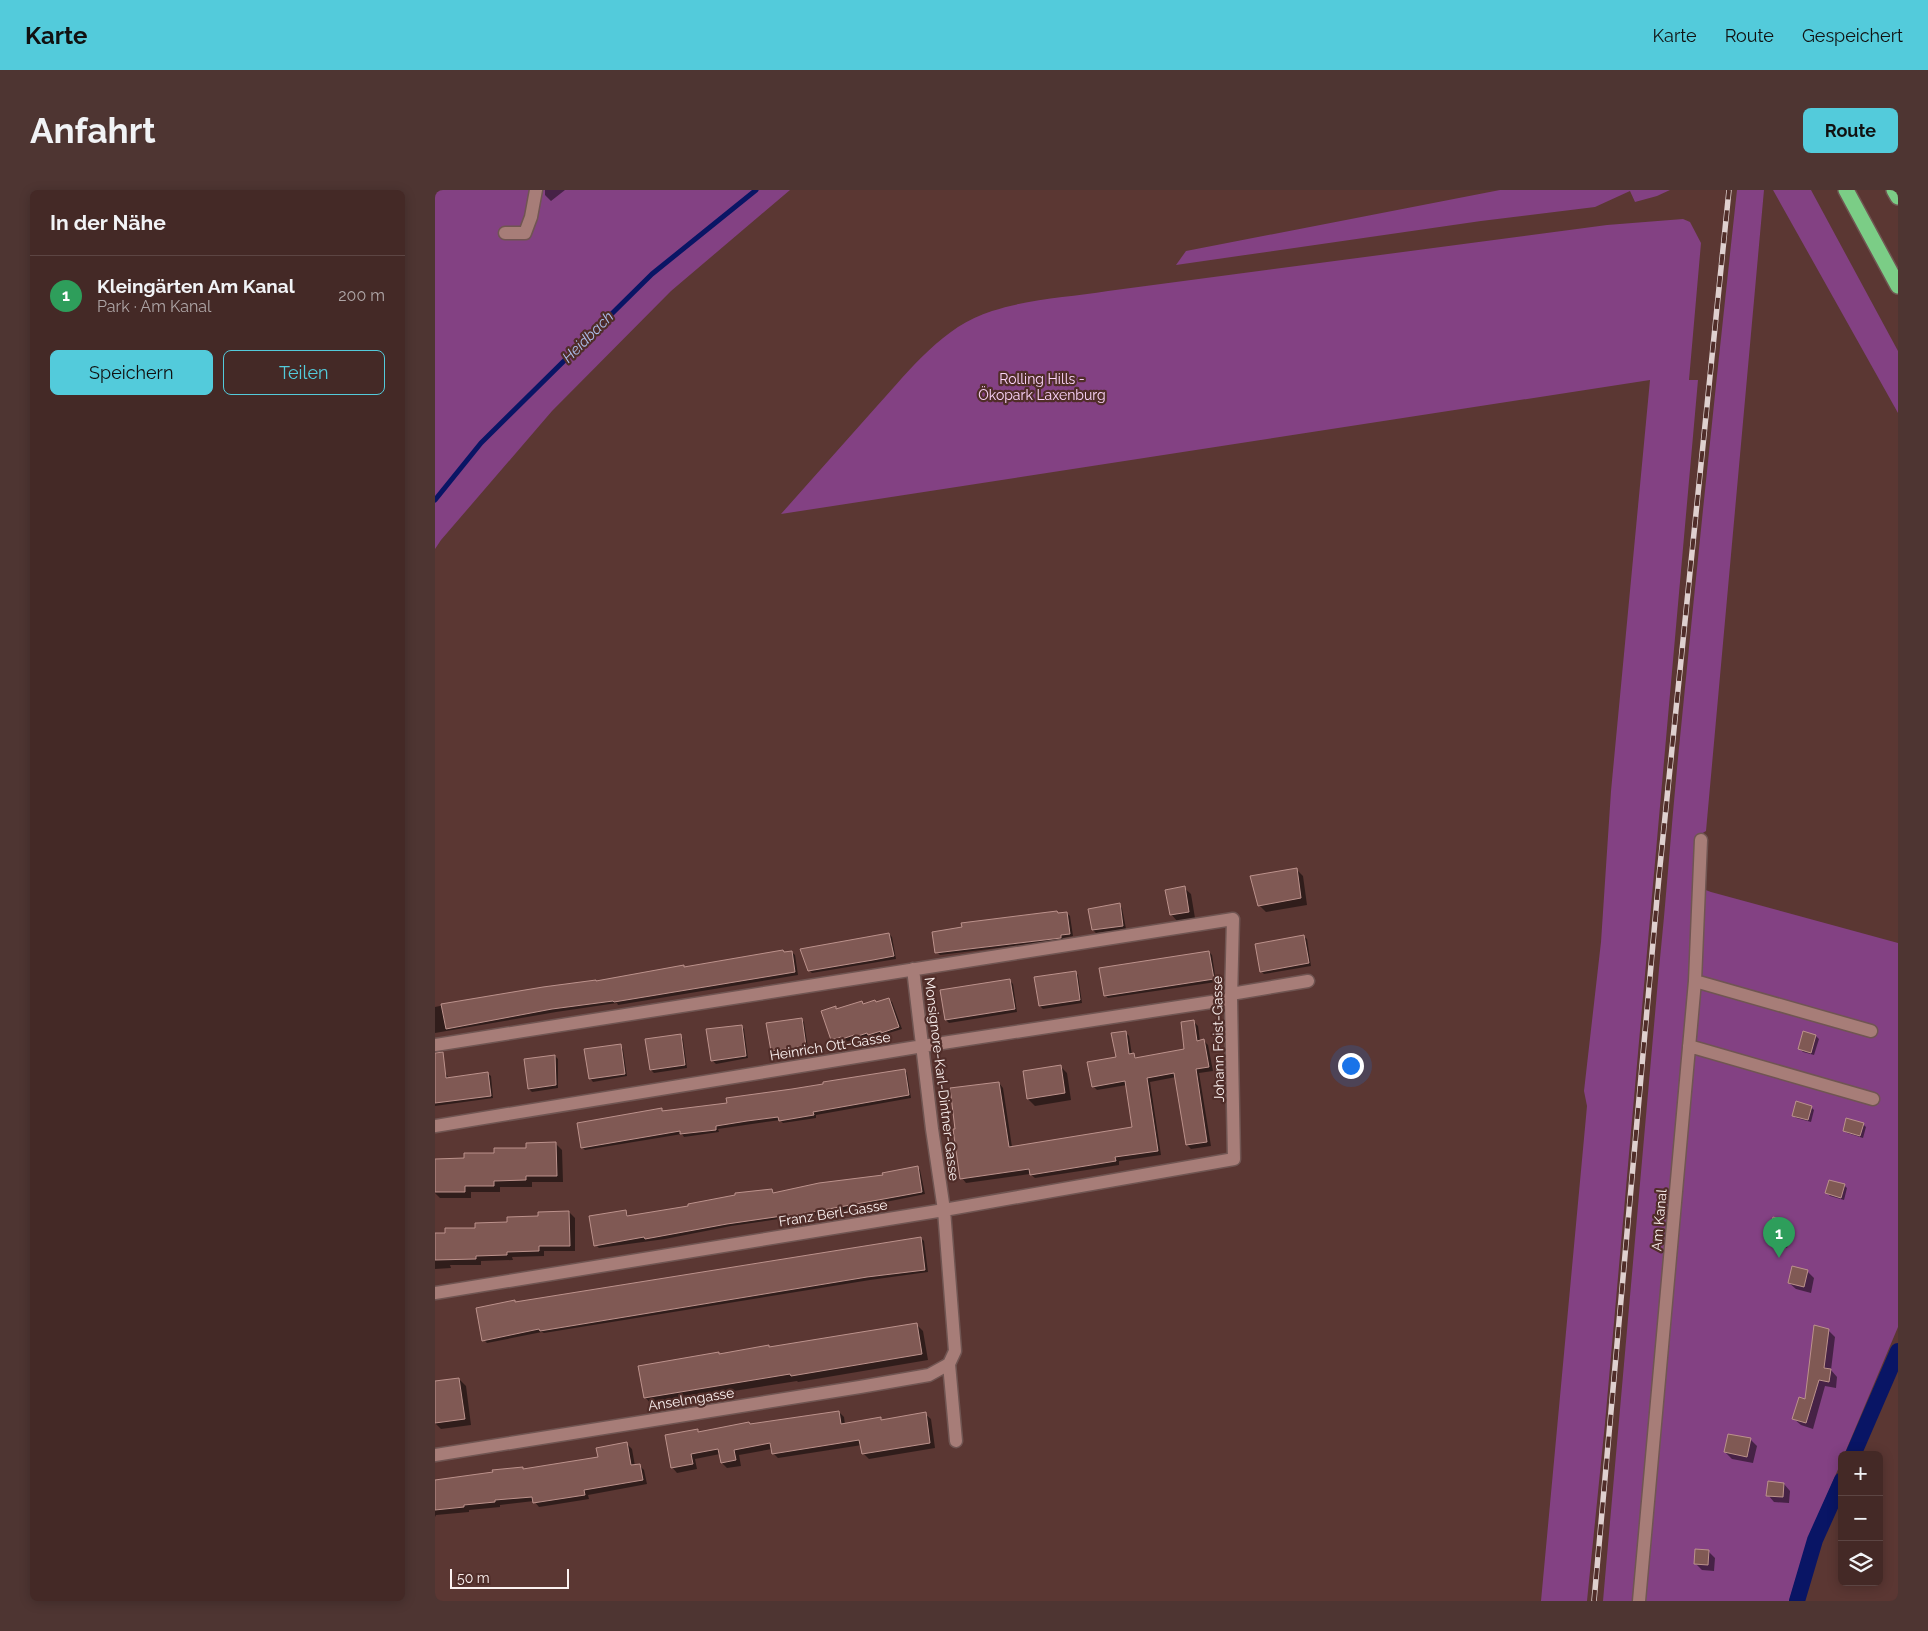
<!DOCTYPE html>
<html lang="de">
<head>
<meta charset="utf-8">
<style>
	body { margin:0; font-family:Raleway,sans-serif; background:#4e3532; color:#f1f3f6 }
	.controls { position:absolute; right:15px; bottom:15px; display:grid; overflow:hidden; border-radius:8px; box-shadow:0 2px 12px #0003 }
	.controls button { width:45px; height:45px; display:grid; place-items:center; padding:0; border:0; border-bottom:1px solid #5c4543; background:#442926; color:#f1f3f6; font:25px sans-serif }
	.scale { position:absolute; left:15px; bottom:12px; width:119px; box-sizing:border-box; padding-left:5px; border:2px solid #fcf2f1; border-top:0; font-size:14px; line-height:18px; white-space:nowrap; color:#fcf2f1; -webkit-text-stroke:4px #502d29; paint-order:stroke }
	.you { position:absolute; left:915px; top:875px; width:18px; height:18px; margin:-12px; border:4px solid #fff; border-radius:50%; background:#1a73e8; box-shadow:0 0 0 8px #1a73e833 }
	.badge { display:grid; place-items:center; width:32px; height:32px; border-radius:50%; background:#53cbdb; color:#fff; font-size:16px; font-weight:700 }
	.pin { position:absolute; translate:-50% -41px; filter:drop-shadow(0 1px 2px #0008) }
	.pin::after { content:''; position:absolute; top:26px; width:18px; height:15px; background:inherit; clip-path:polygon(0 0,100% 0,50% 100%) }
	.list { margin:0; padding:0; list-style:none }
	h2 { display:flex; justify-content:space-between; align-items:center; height:65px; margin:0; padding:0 20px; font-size:21px }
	h2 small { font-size:16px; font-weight:400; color:#afa6a7 }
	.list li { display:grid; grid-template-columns:32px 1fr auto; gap:15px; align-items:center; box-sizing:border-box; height:80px; padding:0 20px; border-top:1px solid #5c4543 }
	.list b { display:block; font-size:19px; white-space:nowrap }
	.list p { margin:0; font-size:16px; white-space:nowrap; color:#afa6a7 }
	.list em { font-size:16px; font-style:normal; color:#afa6a7 }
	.actions { display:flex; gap:10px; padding:15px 20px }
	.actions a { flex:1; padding:11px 0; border:1px solid #53cbdb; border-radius:8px; text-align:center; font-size:18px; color:#53cbdb }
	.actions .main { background:#53cbdb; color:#111 }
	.icon { flex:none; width:28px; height:28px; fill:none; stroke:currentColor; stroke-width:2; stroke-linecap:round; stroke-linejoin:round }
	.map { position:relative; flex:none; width:1463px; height:1411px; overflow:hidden; border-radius:8px }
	header { display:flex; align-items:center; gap:30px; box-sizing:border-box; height:70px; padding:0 25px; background:#53cbdb; color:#111 }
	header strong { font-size:24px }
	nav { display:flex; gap:28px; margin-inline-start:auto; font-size:18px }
	.intro { display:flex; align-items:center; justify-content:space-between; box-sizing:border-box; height:120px; padding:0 30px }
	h1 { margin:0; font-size:35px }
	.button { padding:12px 22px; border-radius:8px; background:#53cbdb; color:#111; font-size:18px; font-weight:700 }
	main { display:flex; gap:30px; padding:0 30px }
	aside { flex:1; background:#442926; border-radius:8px; box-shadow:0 2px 12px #0003 }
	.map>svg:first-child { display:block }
	.green { fill:#834183 }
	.shadow { fill:#0007 }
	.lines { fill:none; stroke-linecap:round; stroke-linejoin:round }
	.stream { stroke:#091565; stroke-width:5 }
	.canal { stroke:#091565; stroke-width:16 }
	.building { fill:#805954; stroke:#bc928c }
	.minor-casing { stroke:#705552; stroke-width:15 }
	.highway-casing { stroke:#705552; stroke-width:18 }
	.minor { stroke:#a77d78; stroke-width:12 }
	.highway { stroke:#7bcd86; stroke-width:15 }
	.rail-casing { stroke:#dfd0cf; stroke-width:5.5 }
	.rail { stroke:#502d29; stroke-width:4; stroke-dasharray:11; stroke-linecap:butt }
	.labels { text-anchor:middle; stroke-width:4.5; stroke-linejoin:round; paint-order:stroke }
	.park-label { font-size:14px; fill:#fdd5fb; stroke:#502d29 }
	.street-label { font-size:14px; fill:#fcf2f1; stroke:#502d29 }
	.water-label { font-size:15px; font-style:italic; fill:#adc0ed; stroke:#502d29 }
</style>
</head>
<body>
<header>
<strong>Karte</strong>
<nav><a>Karte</a><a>Route</a><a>Gespeichert</a></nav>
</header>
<div class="intro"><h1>Anfahrt</h1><a class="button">Route</a></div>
<main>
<aside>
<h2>In der Nähe<small></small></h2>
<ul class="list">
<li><span class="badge" style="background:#2e9e5b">1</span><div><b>Kleingärten Am Kanal</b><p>Park · Am Kanal</p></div><em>200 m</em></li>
</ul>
<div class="actions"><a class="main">Speichern</a><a>Teilen</a></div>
</aside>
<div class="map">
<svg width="1463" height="1411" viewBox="0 0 1463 1411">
	<rect width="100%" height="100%" fill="#5b3733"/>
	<path class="green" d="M0,0h355l-119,101 -119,120 -111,129 -6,9z
		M1065,0h170l-13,6 -22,6 -5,-11 -35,16 -114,14 -305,44 10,-14z
		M1302,0h27l-58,641 -10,6 -4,48 19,7 187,51v384l-54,128h-2v5l-34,79 -19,62h-186l56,-632c8,-77 13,-154 21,-231 18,-183 37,-366 57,-548z
		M1338,0h38l87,161v62z
		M1248,29l7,3 11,21 -12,137h9l-93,1043 -18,178h-46l46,-495 -3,-15 17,-149 10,-151 39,-411 -869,134c32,-36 64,-72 96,-108 33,-36 66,-80 115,-95 37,-12 78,-14 116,-20l499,-66z"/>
	<path class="shadow" d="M110,0h20l-14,11 -6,-6z
		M861,679l7,7 4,29 -41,7 -7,-7z
		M749,698l7,6 4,24 -18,3 -6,-7z
		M684,715l3,3 4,21 -30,4 -3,-3 -3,-20z
		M632,723l3,3 3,20 -10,2v2l-123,15 -3,-3z
		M454,744l3,3 4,22 -84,14 -3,-3z
		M868,746l4,3 4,27 -47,8 -3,-3z
		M357,762l3,3 3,20 -180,30 -1,-2 -61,9 -121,21v-26l28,-6 134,-19z
		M774,762l3,3 4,27 -108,16 -3,-3z
		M640,782l3,3 4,28 -39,6 -3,-3z
		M575,791l3,3 4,28 -68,11 -3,-3z
		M454,809l3,3 10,27 -30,9 -2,-3 -24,7 -3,-3 -8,3 -3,-3 3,-32 2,3 25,-7 2,2 13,-2z
		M366,829l3,3 4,26 -33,6 -3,-3z
		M758,831l5,5 2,15h4l4,4 5,26 -14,2 12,73 -20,3 -4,-4 -11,-68 -26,5 11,73 -42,6v4l-84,13 -5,-4 -64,9 -4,-5 37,-95 4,5 9,59 122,-19 -7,-43 -30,5 -4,-4 24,-28 8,-26 4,4 3,19 6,3 47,-8z
		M306,836l3,3 4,29 -32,6 -3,-3z
		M245,846l3,3 4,29 -33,5 -3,-3z
		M1381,846l3,3 -5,16 -11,-3 -3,-3z
		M185,856l3,3 4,27 -34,6 -3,-4z
		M120,866l3,3v29l-26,4 -3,-3z
		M625,876l7,7 4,27 -36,6 -7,-7 -4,-27z
		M469,880l3,3 4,25 -95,17v3l-33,5 -3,-3 -62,9 1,3 -35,5 -2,-3 -97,16 -3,-3 79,-37 3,2 65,-8z
		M10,883l4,5 38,-5 4,3 2,22 -58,8v-32z
		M1376,917l3,3 -3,12 -15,-4 -3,-3z
		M1428,934l3,3 -3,11 -16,-5 -3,-3z
		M121,954l6,6 1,32h-31v5h-32v5h-29v6h-31l-5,-5v-33h31z
		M482,977l3,3 5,24 -64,13 -67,12 -2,-2 -61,9 -66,13 -66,9 -3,-3 30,-34 3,6 60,-10 83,-17 3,4 109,-18z
		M1409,995l3,3 -3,12 -14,-4 -3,-3z
		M134,1022l6,6v33h-31v5l-32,1 1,3 -32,1v4h-31l1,3 -16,1v-34z
		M1351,1032l7,7 -6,19 -12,-4 -7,-7z
		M486,1048l3,3 4,31 -58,8 -326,53 -2,-1 -55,11 -3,-3 32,-37z
		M1372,1081l7,7 -3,15 -15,-4 -7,-6z
		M481,1134l7,7 5,29 -130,22 -1,-1 -146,23 -6,-7 74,-44 1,2 48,-9 2,2z
		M1393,1140l7,7 -4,33 6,7 -1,11 -11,-2 -12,43 -12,-4 -7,-6 12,-19z
		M24,1189l7,7 5,39 -30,4 -6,-6v-41z
		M404,1222l5,5 1,8 35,-7 3,3 42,-7 6,5 4,29 -66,11 -6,-6 -1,-8 -84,13 -5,-5 -1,-4 -33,6 2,11 -14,2 -5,-5 -2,-9 -25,5 2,10 -20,4 -5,-6 25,-36 3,2z
		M1315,1249l7,7 -4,17 -21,-4 -7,-7z
		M191,1253l6,6 3,17 4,-1 5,5 3,14 -59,11 1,4 -50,8 -5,-6 -34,4v2l-31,3v2l-33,3 -1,2v-35l165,-24z
		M1349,1294l6,7 -1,12 -15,-1 -6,-7z
		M1274,1362l6,6 -1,13 -12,-1 -7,-7z"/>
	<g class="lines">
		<path class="stream" d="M0,310l46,-57 171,-169 104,-84"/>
		<path class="canal" d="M1418,1265l45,-104
			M1362,1411l18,-61 27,-60"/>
	</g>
	<path class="building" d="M862,678l4,30 -43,8 -8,-30z
		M750,696l4,26 -19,3 -5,-25z
		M685,713l3,23 -31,4 -4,-21z
		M622,721l1,2 9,-1 3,22 -9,1v3l-126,15 -3,-21 30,-5 -1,-4z
		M454,743l5,23 -21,4 -65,11 -8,-22z
		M869,745l5,28 -49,9 -5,-28z
		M348,760l1,2 8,-1 3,21 -181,30 -1,-1 -61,8 -106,20 -5,-25 102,-17 53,-7v1l88,-16v2z
		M774,761l5,28 -110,17 -5,-28z
		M641,781l4,29 -41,6 -5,-29z
		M575,789l5,30 -70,11 -5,-30z
		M454,808l10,29 -18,6v-2l-13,4 -1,-2 -12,4 -1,-2 -12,4 -1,-2 -10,3 -10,-29 15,-5v3l26,-8 1,3 12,-4 1,2z
		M367,828l4,28 -35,5 -5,-28z
		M759,830l3,21 7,-2 5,28 -13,2 11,73 -21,3 -12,-72 -27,5 11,73 -43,6 1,4 -86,14 -1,-6 -69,10 -7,-50h2l-5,-41 49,-6 10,65 123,-20 -7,-46 -33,6 -5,-25 29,-5 -5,-24 15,-2 3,23 5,-1 1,5 49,-9 -3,-27z
		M307,835l4,31 -35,5 -5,-32z
		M1368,841l13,4 -5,18 -13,-4z
		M246,844l4,31 -35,5 -5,-31z
		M186,854l4,30 -36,5 -5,-30z
		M8,862l3,26 42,-6 3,24 -56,7v-50z
		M120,865l1,30 -28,4 -4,-30z
		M626,875l4,28 -38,6 -4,-28z
		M470,879l4,26 -96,17 1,3 -35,6 -1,-4 -31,4 -31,5v4l-36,4v-3l-99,17 -4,-25 85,-15v3l65,-8 -1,-5 66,-9 31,-5v-2z
		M1361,911l16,5 -4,14 -16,-4z
		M1411,928l18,5 -4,13 -17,-5z
		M121,952l1,34h-31v4l-32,1v5h-29v6h-30v-33l29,-1v-5h30v-5h32v-5z
		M483,976l4,26 -132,24 -1,-1 -62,9 -82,15 -1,-2 -50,9 -5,-30 37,-6 1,6 61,-10v-2l47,-9v-2l37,-4 1,4 46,-10 64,-8 -1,-2z
		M1394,990l16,4 -4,14 -16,-5z
		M134,1021l1,35h-31v5l-32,1v3l-31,1v3l-41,1v-27h10v-5h30v-5l32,-1v-5l31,-1v-4z
		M1338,1027l14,4 -7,21 -13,-5z
		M486,1047l4,33 -58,7 -327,54 -1,-2 -57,12 -6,-33 39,-8v2z
		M1357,1076l16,4 -4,17 -16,-4z
		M482,1133l5,31 -131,22 -1,-2 -146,24 -6,-32 81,-14v2l50,-9v2z
		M1379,1135l15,4 -5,39 7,1 -2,13 -10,-2 -13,43 -14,-4 7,-22 6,2z
		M24,1188l6,41 -30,4v-42z
		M404,1221l2,13 40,-7v3l45,-8 4,31 -68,11 -3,-14 -87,14 -2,-11 -36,7 2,10 -15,3 -3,-14 -27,5 2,10 -22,4 -6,-33 33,-6v3l51,-10 1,2z
		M1293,1244l23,4 -4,19 -23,-5z
		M192,1252l4,23 9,-1 3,16 -59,10 1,5 -52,8 -1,-6 -37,3v2l-31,3v2l-29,3v-30l58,-8 -1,-2 31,-3v2l75,-12 -2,-9z
		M1333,1291l16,2 -1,14 -17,-1z
		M1260,1359l14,1 -1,15 -14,-1z"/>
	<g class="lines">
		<g class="minor-casing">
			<path id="minor" d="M70,43h20l6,-16 5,-27
				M478,779l19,160 12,81 11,141 -6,13 7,77
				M1260,791l176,50
				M796,804l77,-13
				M0,855l798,-126 -2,80 3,160 -290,51 -509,83
				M1254,856l184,53
				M0,936l488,-80 308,-47
				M0,1265l425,-68 69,-12 20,-11
				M1204,1411l56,-620 6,-141"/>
		</g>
		<g class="highway-casing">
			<path id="highway" d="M1411,0l52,96
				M1459,0l4,7"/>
		</g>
		<use href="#minor" class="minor"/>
		<use href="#highway" class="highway"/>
		<g class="rail-casing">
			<path id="rail" d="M1159,1411l65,-725 70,-686"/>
		</g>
		<use href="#rail" class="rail"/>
	</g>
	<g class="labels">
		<g class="park-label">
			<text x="607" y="194">Rolling Hills -<tspan x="607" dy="16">Ökopark Laxenburg</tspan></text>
		</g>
		<g class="street-label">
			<text transform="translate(783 849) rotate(-91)" y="5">Johann Foist-Gasse</text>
			<text transform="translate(395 856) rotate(-9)" y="5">Heinrich Ott-Gasse</text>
			<text transform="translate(507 889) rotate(83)" y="5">Monsignore-Karl-Dintner-Gasse</text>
			<text transform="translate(398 1023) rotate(-9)" y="5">Franz Berl-Gasse</text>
			<text transform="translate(1224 1030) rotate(-85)" y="5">Am Kanal</text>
			<text transform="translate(256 1209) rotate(-9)" y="5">Anselmgasse</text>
		</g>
		<g class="water-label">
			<text transform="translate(153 147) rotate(-45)" y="5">Heidbach</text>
		</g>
	</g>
</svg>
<div class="controls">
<button>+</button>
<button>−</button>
<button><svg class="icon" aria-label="layers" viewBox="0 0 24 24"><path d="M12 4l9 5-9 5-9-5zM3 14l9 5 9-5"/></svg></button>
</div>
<div class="scale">50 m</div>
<div class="you"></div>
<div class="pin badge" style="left:1344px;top:1068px;background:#2e9e5b">1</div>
</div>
</main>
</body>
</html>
